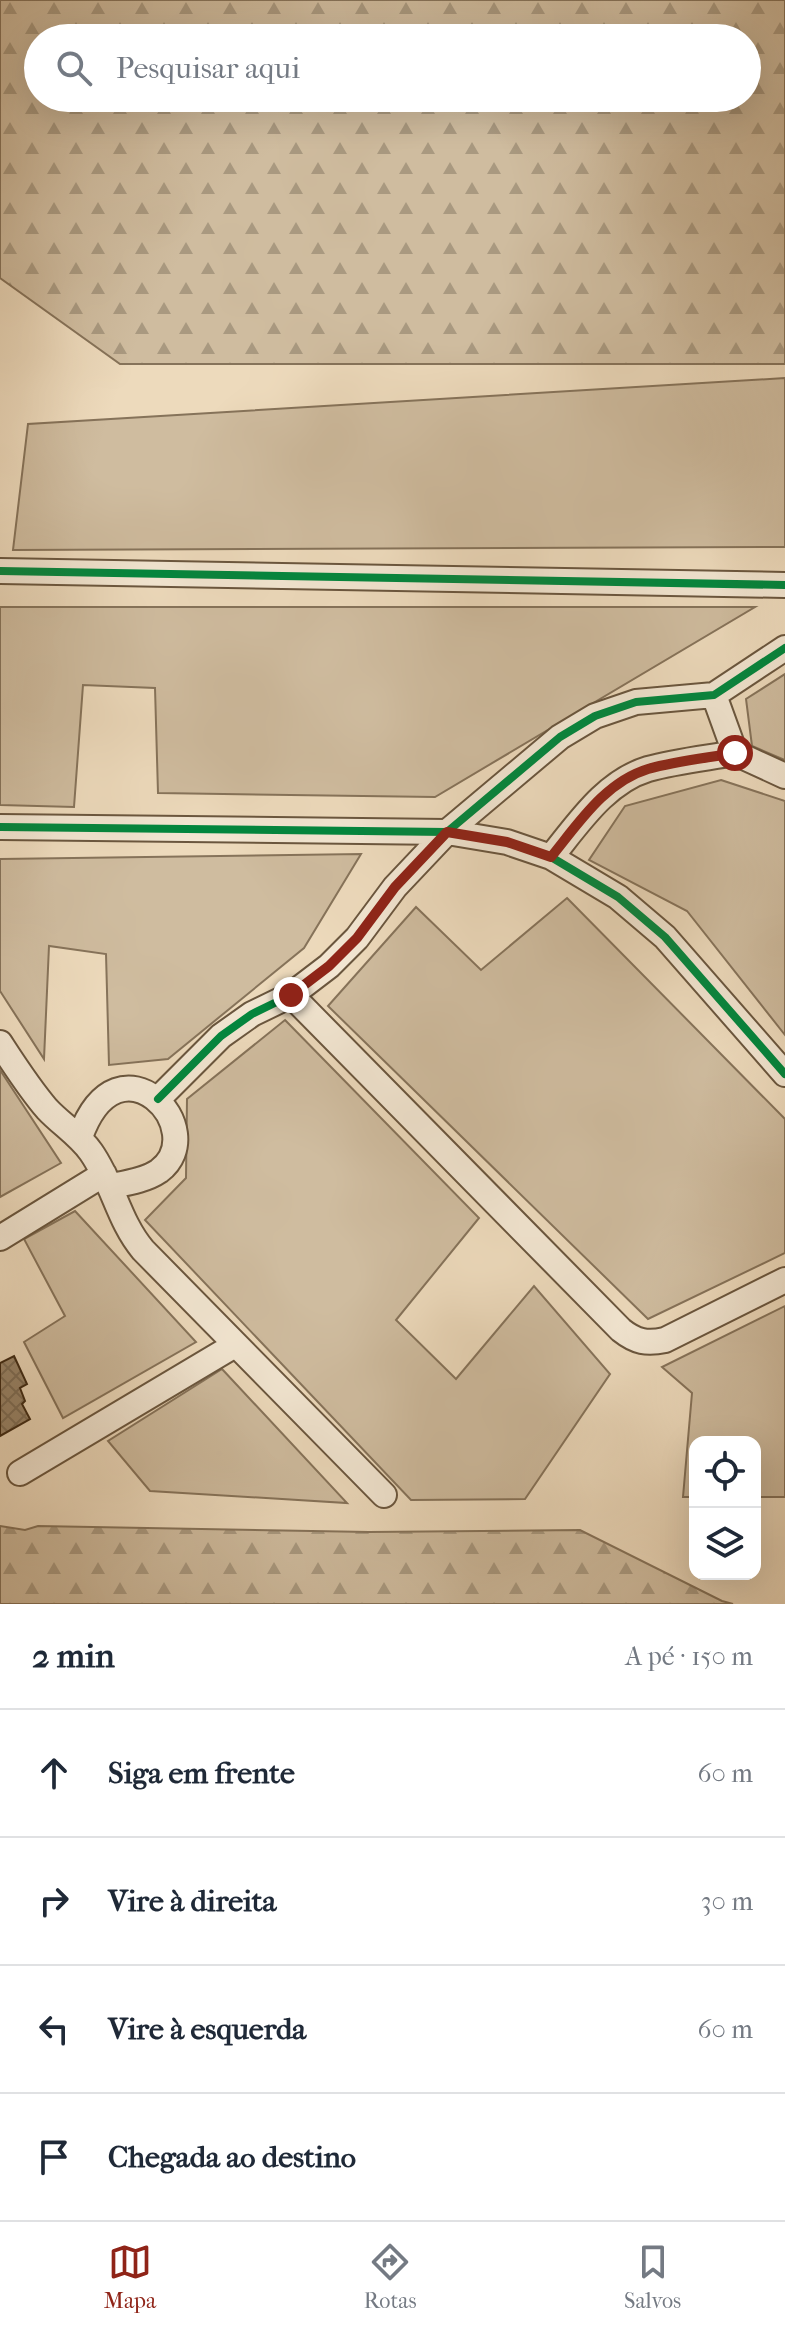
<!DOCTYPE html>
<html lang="pt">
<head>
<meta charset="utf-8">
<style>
	body { margin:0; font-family:"IM FELL French Canon",serif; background:#f2f2f3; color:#1f2937 }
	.controls { position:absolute; right:24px; bottom:24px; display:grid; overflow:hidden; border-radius:16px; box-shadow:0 8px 32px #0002 }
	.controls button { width:72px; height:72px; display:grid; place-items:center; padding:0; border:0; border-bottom:2px solid #e0e1e3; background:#fff; color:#1f2937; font:40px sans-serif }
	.stop { position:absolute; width:24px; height:24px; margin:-18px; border:6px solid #8f2418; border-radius:50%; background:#fff }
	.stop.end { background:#8f2418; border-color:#fff; box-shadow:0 2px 8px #0008 }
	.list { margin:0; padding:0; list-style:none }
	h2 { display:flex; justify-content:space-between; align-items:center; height:104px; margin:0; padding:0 32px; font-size:34px }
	h2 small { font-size:26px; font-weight:400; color:#747a83 }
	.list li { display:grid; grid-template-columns:52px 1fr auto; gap:24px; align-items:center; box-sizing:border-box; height:128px; padding:0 32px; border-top:2px solid #e0e1e3 }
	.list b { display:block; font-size:30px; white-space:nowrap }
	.list em { font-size:26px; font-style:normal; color:#747a83 }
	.icon { flex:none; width:44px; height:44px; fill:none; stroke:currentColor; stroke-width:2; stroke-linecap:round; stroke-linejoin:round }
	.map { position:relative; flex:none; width:785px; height:1604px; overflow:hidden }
	.search { position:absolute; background:#fff; box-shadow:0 8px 32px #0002; left:24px; right:24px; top:24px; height:88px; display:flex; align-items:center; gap:20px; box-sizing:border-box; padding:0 28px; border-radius:44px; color:#747a83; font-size:30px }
	.sheet { height:616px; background:#fff }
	nav { display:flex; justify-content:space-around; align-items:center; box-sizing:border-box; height:112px; border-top:2px solid #e0e1e3; background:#fff; font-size:22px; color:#747a83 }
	nav a { display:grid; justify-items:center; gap:4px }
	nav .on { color:#8f2418 }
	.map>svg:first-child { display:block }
	.grass { fill:#cfbc9f; stroke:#86735a; stroke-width:2 }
	.forest { fill:url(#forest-firs); stroke:#86735a; stroke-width:2; fill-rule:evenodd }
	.building { fill:url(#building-cross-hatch); stroke:#3e2a14; stroke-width:2 }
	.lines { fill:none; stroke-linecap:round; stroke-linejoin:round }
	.minor-casing { stroke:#6a563e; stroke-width:28 }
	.minor { stroke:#f3e7d3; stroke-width:24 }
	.cycleway-casing { stroke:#f3e7d3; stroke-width:13 }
	.cycleway { stroke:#00873e; stroke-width:8 }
	.route { stroke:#8f2418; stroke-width:10 }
</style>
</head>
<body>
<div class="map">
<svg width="785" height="1604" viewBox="0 0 785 1604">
	<defs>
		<pattern id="forest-firs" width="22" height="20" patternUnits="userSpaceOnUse" patternTransform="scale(2)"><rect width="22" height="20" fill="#cfbc9f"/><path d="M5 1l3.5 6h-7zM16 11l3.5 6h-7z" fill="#a99980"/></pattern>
		<pattern id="building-cross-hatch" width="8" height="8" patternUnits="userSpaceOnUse" patternTransform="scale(2)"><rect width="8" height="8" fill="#99866b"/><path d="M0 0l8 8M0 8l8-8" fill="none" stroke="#7e6e57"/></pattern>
	</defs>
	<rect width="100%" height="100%" fill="#eddabc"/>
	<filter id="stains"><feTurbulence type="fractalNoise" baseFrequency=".0025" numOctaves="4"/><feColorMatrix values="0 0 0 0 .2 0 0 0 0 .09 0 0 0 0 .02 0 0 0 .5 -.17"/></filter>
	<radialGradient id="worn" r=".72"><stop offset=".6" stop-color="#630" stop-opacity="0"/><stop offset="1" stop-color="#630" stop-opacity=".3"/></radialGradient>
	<path class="grass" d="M785,378v169l-772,3 15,-126z
		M0,607h755l-320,190 -277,-4 -3,-105 -72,-3 -9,122 -74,-2z
		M785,674v86l-33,-14 -6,-47z
		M721,780l64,21v234l-98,-124 -98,-51 36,-54z
		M361,854l-57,94 -136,111 -59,6 -3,-111 -57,-8 -5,113 -44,-68v-132z
		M567,898l218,221v134l-137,66 -320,-313 88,-99 65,63z
		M285,1020l194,198 -83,102 60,59 78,-93 76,88 -85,125 -114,1 -266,-280 41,-42 1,-79z
		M0,1070l61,93 -61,34z
		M75,1211l121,131 -133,76 -39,-76 41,-26 -41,-77z
		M785,1306v191h-30v-55h-60v55h-12l9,-104 -30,-26z
		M222,1369l125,134 -197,-12 -42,-50z"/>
	<path class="forest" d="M0,0h785v364h-665l-120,-86zM38,38h709v60h-709z
		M0,1526l25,4 13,-4 331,6 211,-2 142,71 11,3h-733z"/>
	<path class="building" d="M14,1356l13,28 -7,4 5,13 -3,3 8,15 -30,17v-73z"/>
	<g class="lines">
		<g class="minor-casing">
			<path id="minor" d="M0,571l785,14
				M714,695l21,58 50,23
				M0,827l447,5 60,10 44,15 67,40 47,40 120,137
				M551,857c27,-33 54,-75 97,-88 28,-8 59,-11 87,-16
				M291,995l330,335c15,12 26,14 44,10l120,-60
				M0,1043c15,23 29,45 47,66 14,15 32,26 44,43 23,33 27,68 52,98l241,245
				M158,1099l63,-63 31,-22 39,-19 38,-29 28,-28 38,-51 52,-55 113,-95 35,-21 41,-14 78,-7 71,-47
				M80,1137c39,-109 133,-6 79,34 -13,9 -32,12 -47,15
				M0,1238l104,-64
				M20,1473l215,-128"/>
		</g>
		<use href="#minor" class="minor"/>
		<g class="cycleway-casing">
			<path id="cycleway" d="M0,571l785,14
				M0,827l447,5 60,10 44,15 67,40 47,40 120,137
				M158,1099l63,-63 31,-22 39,-19 38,-29 28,-28 38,-51 52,-55 113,-95 35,-21 41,-14 78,-7 71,-47"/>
		</g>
		<use href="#cycleway" class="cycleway"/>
	</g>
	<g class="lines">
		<path class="route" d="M291,995l38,-29 28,-28 38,-51 52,-55 60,10 44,15c27,-33 54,-75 97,-88 28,-8 59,-11 87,-16"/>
	</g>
	<rect width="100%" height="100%" filter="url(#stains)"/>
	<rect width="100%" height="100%" fill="url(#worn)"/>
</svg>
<div class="controls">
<button><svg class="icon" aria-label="locate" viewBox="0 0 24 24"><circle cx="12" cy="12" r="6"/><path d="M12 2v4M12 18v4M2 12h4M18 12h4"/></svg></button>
<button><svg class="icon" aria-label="layers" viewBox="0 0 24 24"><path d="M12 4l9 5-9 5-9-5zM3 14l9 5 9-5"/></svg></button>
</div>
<div class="stop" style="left:735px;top:753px"></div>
<div class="stop end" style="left:291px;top:995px"></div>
<div class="search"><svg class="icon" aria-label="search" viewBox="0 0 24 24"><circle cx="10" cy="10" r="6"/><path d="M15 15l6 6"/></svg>Pesquisar aqui</div>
</div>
<section class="sheet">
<h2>2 min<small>A pé · 150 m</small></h2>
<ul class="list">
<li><svg class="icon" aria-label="ahead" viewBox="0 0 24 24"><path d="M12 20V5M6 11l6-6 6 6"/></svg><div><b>Siga em frente</b></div><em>60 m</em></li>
<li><svg class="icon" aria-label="right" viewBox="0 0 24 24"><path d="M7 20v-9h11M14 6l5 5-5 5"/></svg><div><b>Vire à direita</b></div><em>30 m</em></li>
<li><svg class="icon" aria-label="left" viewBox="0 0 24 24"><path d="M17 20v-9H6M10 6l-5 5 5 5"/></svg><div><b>Vire à esquerda</b></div><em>60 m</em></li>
<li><svg class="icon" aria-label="arrive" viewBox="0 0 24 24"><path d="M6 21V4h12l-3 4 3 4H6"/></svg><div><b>Chegada ao destino</b></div></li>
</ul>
</section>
<nav>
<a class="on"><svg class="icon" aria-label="map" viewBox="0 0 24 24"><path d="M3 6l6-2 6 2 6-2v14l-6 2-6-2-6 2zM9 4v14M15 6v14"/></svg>Mapa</a>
<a><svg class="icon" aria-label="directions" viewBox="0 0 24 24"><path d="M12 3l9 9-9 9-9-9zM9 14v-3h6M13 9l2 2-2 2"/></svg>Rotas</a>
<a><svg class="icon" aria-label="saved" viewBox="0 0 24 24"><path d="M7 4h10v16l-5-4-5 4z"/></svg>Salvos</a>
</nav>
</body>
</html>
